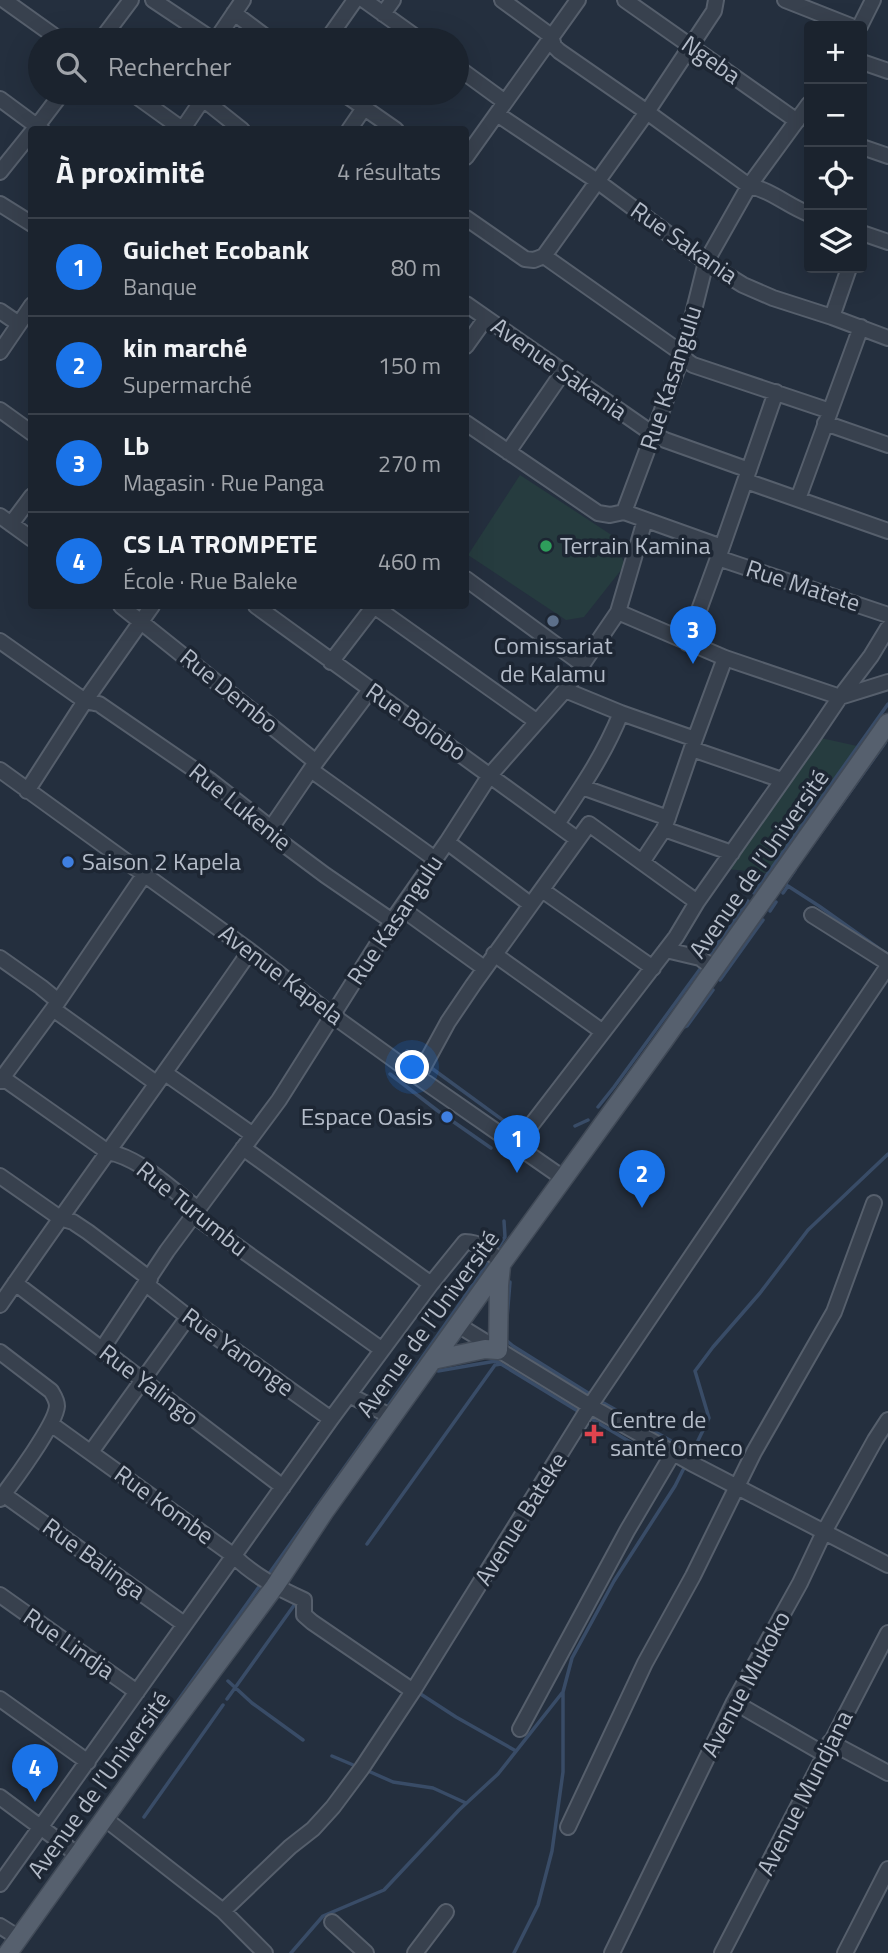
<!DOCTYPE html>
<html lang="fr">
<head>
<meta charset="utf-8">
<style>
	body { margin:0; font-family:"Titillium Web",sans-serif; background:#242b36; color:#f1f3f6 }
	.controls { position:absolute; right:21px; top:21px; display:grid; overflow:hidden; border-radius:7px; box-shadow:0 7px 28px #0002 }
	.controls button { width:63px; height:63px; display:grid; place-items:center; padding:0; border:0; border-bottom:2px solid #39404a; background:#1b232e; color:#f1f3f6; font:35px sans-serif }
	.you { position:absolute; left:413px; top:1068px; width:24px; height:24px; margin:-18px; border:5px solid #fff; border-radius:50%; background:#1a73e8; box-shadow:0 0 0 10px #1a73e833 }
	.badge { display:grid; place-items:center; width:46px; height:46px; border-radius:50%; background:#1a73e8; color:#fff; font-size:23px; font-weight:700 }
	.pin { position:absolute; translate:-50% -58px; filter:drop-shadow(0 2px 4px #0008) }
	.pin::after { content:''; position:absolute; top:37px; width:24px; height:21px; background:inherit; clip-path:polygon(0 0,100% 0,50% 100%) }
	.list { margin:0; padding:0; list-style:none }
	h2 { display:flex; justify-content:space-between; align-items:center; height:91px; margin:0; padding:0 28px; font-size:30px }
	h2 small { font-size:23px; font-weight:400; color:#a0a4aa }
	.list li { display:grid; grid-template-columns:46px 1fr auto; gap:21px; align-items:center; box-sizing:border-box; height:98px; padding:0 28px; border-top:2px solid #39404a }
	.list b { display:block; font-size:26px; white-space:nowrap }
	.list p { margin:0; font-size:23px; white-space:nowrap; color:#a0a4aa }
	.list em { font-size:23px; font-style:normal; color:#a0a4aa }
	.icon { flex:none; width:38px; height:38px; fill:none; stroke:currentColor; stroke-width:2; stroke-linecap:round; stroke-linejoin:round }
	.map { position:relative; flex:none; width:888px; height:1953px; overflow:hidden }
	.search { position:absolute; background:#1b232e; box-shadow:0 7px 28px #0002; left:28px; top:28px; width:441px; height:77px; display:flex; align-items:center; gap:18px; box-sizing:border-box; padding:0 24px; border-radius:38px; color:#a0a4aa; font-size:26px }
	.panel { position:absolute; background:#1b232e; box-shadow:0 7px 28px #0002; left:28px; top:126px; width:441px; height:483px; border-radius:7px }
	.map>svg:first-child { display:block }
	.green { fill:#263c3f }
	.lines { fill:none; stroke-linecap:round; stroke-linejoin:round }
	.stream { stroke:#394c67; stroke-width:3.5 }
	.minor-casing { stroke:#565f6c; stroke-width:18 }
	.major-casing { stroke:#414a57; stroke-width:21 }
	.minor { stroke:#38414e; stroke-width:14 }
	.major { stroke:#56606e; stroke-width:18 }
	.leisure-dot { fill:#2e9e5b; stroke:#1d2633; stroke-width:2.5 }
	.service-dot { fill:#5c6f8a; stroke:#1d2633; stroke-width:2.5 }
	.shop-dot { fill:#3f7fe0; stroke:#1d2633; stroke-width:2.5 }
	.health-dot { fill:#e0444e; stroke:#1d2633; stroke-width:2.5 }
	.labels { text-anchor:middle; stroke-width:7; stroke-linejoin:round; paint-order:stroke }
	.street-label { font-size:24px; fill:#b4bcc9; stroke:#1d2633 }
	.poi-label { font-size:24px; fill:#b4bcc9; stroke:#1d2633; text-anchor:start }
</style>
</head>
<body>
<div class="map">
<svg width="888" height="1953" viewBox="0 0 888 1953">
	<rect width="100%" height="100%" fill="#242f3e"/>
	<path class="green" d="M520,475l93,61 12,29 -41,52 -18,3 -98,-65z
		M821,738l36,8 -90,127 -40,-4z"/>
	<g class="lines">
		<path class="stream" d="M805,855l80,-112
			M787,886l-1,-3 9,-13
			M754,893l134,-189
			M783,893l5,-7 31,20 69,49
			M770,911l6,-9
			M707,959l41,-58
			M720,980l43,-60
			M680,1029l7,-3 26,-36
			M407,1051l16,11
			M430,1067l85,62
			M390,1074l48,37 53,37
			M598,1107l16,-20 89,-122
			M575,1126l13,-6
			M496,1251l9,-14 -1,-16
			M507,1318l3,-36
			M506,1336v4l7,6 80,50
			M438,1371l58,-10 85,52
			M600,1401l91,51
			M386,1409l105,-150
			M590,1418l52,31 22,11
			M690,1457l19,-39 -14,-47 18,-24 47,-54 48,-63 80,-76
			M367,1544l128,-179 6,-1
			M266,1578l115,-162
			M228,1681l24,22 51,37
			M416,1691l40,26 60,34
			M227,1699l68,-95
			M152,1737l109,-153
			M332,1756l26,11
			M366,1770l27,12 40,6 33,15
			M144,1817l79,-112
			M291,1953l32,-37 61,-26 75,-80 39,-36 64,-81
			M514,1953l24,-48 14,-54 11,-79v-80l9,-34 42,-77 61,-95 11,-22"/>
		<g class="minor-casing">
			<path id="minor" d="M4,0l56,40
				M153,0l60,40
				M364,0l56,40
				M502,0l49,36 3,10 5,5 88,61 102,74c22,4 39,20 60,28
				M625,0l172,121
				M785,0l66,26
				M234,13l36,27
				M383,14l10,-14
				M860,26l13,-26
				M101,40l30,-40
				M216,40l27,-40
				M327,40l28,-40
				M862,62l26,9
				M457,67l48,35
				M132,93l50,36
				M343,93l53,37
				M0,99l42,31
				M203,99l39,31
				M497,114l100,67 109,81 37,23 30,13 59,19 56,21
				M34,130l28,-37
				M182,130l25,-37
				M349,130l15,-22
				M862,147l26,9
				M466,157l112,-157
				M0,172l32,-40
				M0,204l32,20
				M466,218l59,41 9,1 10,-4 103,-144 67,-101 2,-11
				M862,233l26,9
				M544,256l139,98 4,7 6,4 137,46
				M466,304l187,130 12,6 84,30
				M0,311l19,13
				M832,317l17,-49
				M466,346l20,-28
				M0,352l32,-47
				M0,410l32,23
				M466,423l132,90 12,2 14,-3 98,35
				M825,423l63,22
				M508,452l55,-80
				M746,481l142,50
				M798,499l63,-172
				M624,512l59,-158 23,-92 43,-76 60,-82
				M0,516l32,23
				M11,524l21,-28
				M718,558l170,57
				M466,579l116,85
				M121,606l195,156
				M256,606l321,233
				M374,606l162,115
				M618,612l107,46 115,39 48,-15
				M0,641l85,60 14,3 112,77 60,47 3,9 51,38 67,46
				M687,643l35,-96 54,-155
				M331,662l43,-56
				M565,690l56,23 74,26
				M692,749l90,31
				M0,770l250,181 82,64 86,62 145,101
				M311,770l124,89
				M582,787l86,31
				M27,791l58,-90 67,-95
				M557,824c25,-37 47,-69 64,-111
				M271,828l45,-66 54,-72
				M664,829l68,24
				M447,842l83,62
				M642,862l22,-33 31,-90 30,-81
				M542,890l111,78
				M401,908l83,60
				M812,915l76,48
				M666,950l34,8 15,11
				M494,954l109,78
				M0,958l41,29 17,14
				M53,1009l103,74
				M165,1073l88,62
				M0,1076l108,76c32,6 59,34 85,53v10l188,134
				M418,1077l30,-55 25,-37 116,-161 108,78
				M0,1081l53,-72 91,-134
				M516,1145l160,-208 21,-35 116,-165 27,-40 31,-41 17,-28
				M243,1148l188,136
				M0,1176l60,42 13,4 15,10 62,47
				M15,1283l268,204
				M146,1284l42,33 143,102
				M0,1305c82,-119 168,-235 250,-354
				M458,1325l132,81 101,57 197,102
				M102,1349l65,-98 112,-151 113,-179 55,-79 43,-67 75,-85 53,-78 27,-92
				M0,1352l51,39c3,5 6,9 6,15 -1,18 -44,76 -57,93
				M349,1395l43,22
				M51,1424l183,132c20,20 44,32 70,44v15l8,7 101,69
				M91,1452l97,-135
				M3,1494l181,130
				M0,1595l137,97
				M0,1699l88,63
				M734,1702l90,52
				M520,1729l107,-198 46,-78
				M830,1742l58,31
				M0,1797l78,58
				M104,1818l119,93 42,42
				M568,1827l77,-164 48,-87 61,-124 80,-140 40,-109
				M0,1884l331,-465 100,-135 34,-42c16,0 25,10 37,21
				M223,1911l67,-64 23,-18 20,-22 29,-39 51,-77 177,-285 298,-440
				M332,1922l34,31
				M0,1926l19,12
				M415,1953l31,-41
				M612,1953l122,-251 66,-119 24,-51 51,-92 13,-20
				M722,1953l166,-320
				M845,1953l43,-84"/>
		</g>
		<g class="major-casing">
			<path id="major" d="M433,1360l52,-11 13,1 1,-65 2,-19
				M8,1953l146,-204 121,-163 49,-74 178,-249 162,-223 224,-317"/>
		</g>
		<use href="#minor" class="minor"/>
		<use href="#major" class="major"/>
	</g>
	<circle class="leisure-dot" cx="546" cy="546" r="7"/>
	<circle class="service-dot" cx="553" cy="621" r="7"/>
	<g class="shop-dot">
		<circle cx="68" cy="862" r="7"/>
		<circle cx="447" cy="1117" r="7"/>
	</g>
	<path class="health-dot" d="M590.5 1423.5h7v7h7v7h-7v7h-7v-7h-7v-7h7z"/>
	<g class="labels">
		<g class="street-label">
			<text transform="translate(711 60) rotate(35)" y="8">Ngeba</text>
			<text transform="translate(684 243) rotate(35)" y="8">Rue Sakania</text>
			<text transform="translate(559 369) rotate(35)" y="8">Avenue Sakania</text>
			<text transform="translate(671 378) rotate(-72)" y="8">Rue Kasangulu</text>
			<text transform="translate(803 586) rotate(18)" y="8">Rue Matete</text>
			<text transform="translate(229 691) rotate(39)" y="8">Rue Dembo</text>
			<text transform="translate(416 722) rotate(35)" y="8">Rue Bolobo</text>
			<text transform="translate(240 807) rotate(39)" y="8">Rue Lukenie</text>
			<text transform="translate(759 864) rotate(-55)" y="8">Avenue de l’Université</text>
			<text transform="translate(395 920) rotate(-56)" y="8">Rue Kasangulu</text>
			<text transform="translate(281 975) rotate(37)" y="8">Avenue Kapela</text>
			<text transform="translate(192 1209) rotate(39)" y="8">Rue Turumbu</text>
			<text transform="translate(428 1324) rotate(-54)" y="8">Avenue de l’Université</text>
			<text transform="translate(238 1352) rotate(36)" y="8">Rue Yanonge</text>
			<text transform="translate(149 1385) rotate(37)" y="8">Rue Yalingo</text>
			<text transform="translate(164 1505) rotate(36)" y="8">Rue Kombe</text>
			<text transform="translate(521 1519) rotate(-58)" y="8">Avenue Bateke</text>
			<text transform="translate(94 1559) rotate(36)" y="8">Rue Balinga</text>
			<text transform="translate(69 1644) rotate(35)" y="8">Rue Lindja</text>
			<text transform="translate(746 1684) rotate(-62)" y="8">Avenue Mukoko</text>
			<text transform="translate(99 1785) rotate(-54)" y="8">Avenue de l’Université</text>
			<text transform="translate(805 1793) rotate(-63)" y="8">Avenue Mundjana</text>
		</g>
		<g class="poi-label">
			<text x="560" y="554">Terrain Kamina</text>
			<text x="553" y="654" text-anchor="middle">Comissariat<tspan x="553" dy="28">de Kalamu</tspan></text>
			<text x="82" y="870">Saison 2 Kapela</text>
			<text x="433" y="1125" text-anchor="end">Espace Oasis</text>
			<text x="610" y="1428">Centre de<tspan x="610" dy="28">santé Omeco</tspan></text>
		</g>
	</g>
</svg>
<div class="controls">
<button>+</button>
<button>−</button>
<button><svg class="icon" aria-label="locate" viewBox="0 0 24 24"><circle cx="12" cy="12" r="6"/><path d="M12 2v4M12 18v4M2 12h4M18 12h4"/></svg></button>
<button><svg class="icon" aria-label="layers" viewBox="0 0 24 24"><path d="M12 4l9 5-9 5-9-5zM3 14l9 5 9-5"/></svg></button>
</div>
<div class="you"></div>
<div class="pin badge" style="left:517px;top:1173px">1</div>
<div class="pin badge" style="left:642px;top:1208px">2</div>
<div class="pin badge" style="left:693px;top:664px">3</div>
<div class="pin badge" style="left:35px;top:1802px">4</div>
<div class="search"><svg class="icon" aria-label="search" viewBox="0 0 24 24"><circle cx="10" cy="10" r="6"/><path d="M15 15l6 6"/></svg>Rechercher</div>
<section class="panel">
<h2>À proximité<small>4 résultats</small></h2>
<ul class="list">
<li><span class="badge">1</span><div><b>Guichet Ecobank</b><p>Banque</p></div><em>80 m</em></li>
<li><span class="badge">2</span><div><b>kin marché</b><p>Supermarché</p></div><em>150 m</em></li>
<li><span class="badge">3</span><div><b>Lb</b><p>Magasin · Rue Panga</p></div><em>270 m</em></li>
<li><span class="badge">4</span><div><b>CS LA TROMPETE</b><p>École · Rue Baleke</p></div><em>460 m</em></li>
</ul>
</section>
</div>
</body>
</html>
